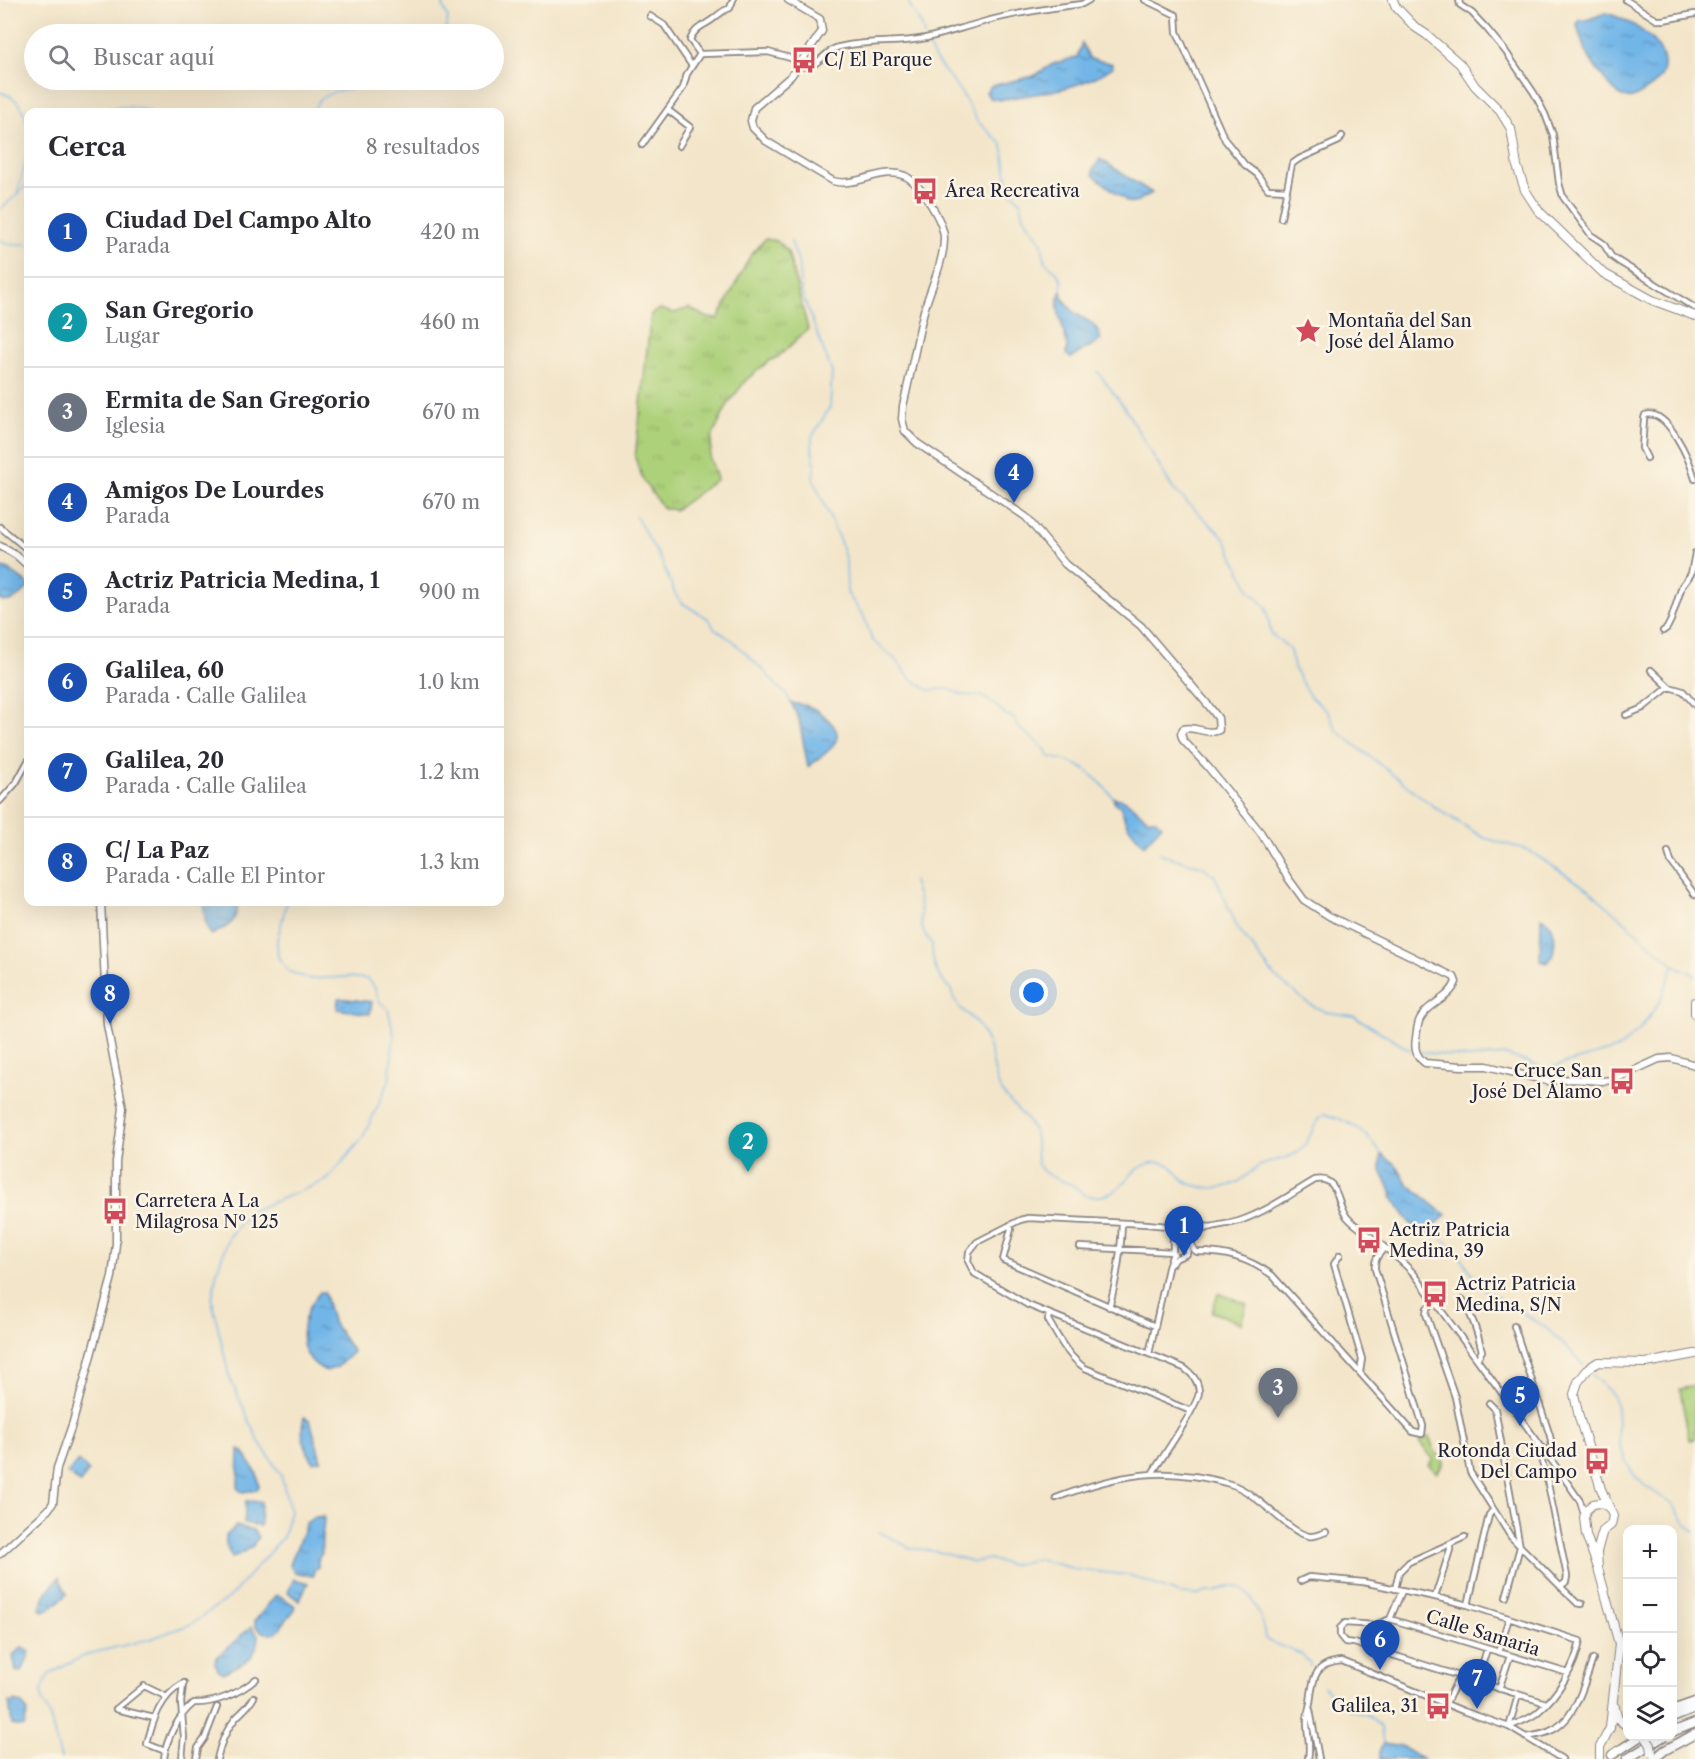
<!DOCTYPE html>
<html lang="es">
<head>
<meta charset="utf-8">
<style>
	body { margin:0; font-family:"Libre Caslon Text",serif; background:#f2f2f3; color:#2b2b33 }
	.controls { position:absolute; right:18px; bottom:18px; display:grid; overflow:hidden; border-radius:12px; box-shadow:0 6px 24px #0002 }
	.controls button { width:54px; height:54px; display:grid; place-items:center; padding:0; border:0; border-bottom:2px solid #e1e1e2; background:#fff; color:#2b2b33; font:30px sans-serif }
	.you { position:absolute; left:1034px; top:993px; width:21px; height:21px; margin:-15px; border:4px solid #fff; border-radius:50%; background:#1a73e8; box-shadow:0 0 0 9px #1a73e833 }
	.badge { display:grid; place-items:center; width:39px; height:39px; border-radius:50%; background:#0f766e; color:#fff; font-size:20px; font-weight:700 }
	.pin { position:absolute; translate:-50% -50px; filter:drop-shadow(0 2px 3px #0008) }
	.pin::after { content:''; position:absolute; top:32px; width:21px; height:18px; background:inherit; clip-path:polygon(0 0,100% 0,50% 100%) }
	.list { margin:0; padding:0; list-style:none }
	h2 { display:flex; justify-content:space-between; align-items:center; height:78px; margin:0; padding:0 24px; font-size:26px }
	h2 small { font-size:20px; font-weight:400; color:#7c7c81 }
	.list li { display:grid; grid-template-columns:39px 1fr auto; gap:18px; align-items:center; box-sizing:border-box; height:90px; padding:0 24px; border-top:2px solid #e1e1e2 }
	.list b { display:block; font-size:22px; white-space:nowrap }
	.list p { margin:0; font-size:20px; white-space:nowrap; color:#7c7c81 }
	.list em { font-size:20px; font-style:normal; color:#7c7c81 }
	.icon { flex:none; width:33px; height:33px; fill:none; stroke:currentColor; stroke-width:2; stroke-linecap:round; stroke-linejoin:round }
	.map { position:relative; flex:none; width:1695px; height:1759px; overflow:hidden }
	.search { position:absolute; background:#fff; box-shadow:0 6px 24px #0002; left:24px; top:24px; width:480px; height:66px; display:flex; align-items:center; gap:15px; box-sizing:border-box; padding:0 21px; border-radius:33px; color:#7c7c81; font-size:22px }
	.panel { position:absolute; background:#fff; box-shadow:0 6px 24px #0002; left:24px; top:108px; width:480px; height:798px; border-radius:12px }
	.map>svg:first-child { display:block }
	.grass { fill:#add17a; stroke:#687a5a; stroke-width:1.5 }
	.park { fill:url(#park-tufts); stroke:#687a5a; stroke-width:1.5 }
	.water { fill:url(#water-ripples); stroke:#4a6c92; stroke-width:1.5 }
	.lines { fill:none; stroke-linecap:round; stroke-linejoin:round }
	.stream { stroke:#72b6e8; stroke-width:1.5 }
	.minor-casing { stroke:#8a8482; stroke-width:8 }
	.tertiary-casing { stroke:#8a8482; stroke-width:9 }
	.primary-casing { stroke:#8a8482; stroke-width:10 }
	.motorway-casing { stroke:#8a8482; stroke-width:11 }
	.minor { stroke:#fff; stroke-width:4.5 }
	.tertiary { stroke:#fff; stroke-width:6 }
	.primary { stroke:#fff; stroke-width:8 }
	.motorway { stroke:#fff; stroke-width:8 }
	.primary-bridge-casing { stroke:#8a8482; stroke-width:10; stroke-linecap:butt }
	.primary-bridge { stroke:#fff; stroke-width:8 }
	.labels { text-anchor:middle; stroke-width:5; stroke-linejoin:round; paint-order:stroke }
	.poi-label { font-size:18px; fill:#22223b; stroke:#fcf5e5; text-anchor:start }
	.street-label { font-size:18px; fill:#22223b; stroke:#fcf5e5 }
</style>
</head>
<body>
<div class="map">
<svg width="1695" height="1759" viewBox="0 0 1695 1759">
	<defs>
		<pattern id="park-tufts" width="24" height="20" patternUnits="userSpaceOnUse" patternTransform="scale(1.5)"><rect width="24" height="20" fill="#add17a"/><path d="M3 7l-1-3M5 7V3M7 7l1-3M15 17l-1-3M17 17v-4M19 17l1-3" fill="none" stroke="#95b36a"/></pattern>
		<pattern id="water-ripples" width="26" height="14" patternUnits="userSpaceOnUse" patternTransform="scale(1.5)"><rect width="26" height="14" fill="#72b6e8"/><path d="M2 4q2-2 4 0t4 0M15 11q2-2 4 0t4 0" fill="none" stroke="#5d94bd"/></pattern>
	</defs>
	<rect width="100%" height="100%" fill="#fcf5e5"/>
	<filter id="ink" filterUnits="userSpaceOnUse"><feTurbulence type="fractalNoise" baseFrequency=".0167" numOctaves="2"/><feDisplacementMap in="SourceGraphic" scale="12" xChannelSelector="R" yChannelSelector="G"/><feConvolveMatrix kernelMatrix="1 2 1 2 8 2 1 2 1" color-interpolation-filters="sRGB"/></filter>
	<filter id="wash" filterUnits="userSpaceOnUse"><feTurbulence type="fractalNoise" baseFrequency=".008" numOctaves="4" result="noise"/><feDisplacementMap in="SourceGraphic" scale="24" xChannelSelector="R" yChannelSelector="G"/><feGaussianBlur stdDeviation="1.35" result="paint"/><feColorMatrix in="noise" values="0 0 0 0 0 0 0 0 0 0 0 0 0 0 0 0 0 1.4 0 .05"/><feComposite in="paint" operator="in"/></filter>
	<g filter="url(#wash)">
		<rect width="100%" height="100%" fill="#f3e5c9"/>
		<path class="grass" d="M1218,1293l29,11 -6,19 -29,-11z
			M1695,1386v53l-6,1 -9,-51z"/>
		<path class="park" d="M765,239l12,2 11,11 20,77 -30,28 -9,4 -23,19 -18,24 -16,33 -2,21 7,21 -42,31 -12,-2 -19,-26 -9,-24 16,-144 9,-5 14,4 15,-5 19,10 10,1 32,-63z
			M1429,1436l5,14 10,12 -7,11 -8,-8 4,-6 -14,-17z"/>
		<path class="water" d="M1606,13c35,9 88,51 37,79 -5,3 -10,8 -16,6 -10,-2 -18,-13 -24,-21 -13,-15 -22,-33 -26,-53l3,-4c8,2 17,-5 26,-7z
			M1082,43l7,15c8,4 15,2 23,6l1,3c-32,23 -75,26 -114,33l-9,-2 -4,-6 5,-6 43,-10 19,-12 24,-7z
			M1100,159l52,34 -17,10 -7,-1 -35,-27v-5z
			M1061,291l2,8c5,3 5,7 9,11 13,13 24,8 29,30l-30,18 -5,-4c5,-18 -16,-45 -5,-63z
			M0,568l7,1 21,15v4c-9,8 -16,17 -28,12z
			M791,703c6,1 13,1 19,4 9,4 29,18 27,30 -1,11 -21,23 -29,30l-9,-48z
			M1113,797l13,4 22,18h7l7,6 -18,20c-9,-10 -22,-23 -22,-38l-7,-4z
			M203,902h35c-1,21 -9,24 -27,33l-5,-10z
			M1541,917c3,2 6,4 9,7 7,10 6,31 -3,39l-7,-2z
			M338,998l34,4 -2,12 -33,-5z
			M1381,1154l15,11 11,18 39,32 -21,20 -16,-13 -17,-25 1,-3 -12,-23z
			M320,1292h4l8,29 21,31 -16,15 -11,4c-35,-16 -26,-55 -6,-79z
			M304,1417l6,3 11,40 -8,2c-8,-14 -14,-29 -9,-45z
			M239,1449l4,2 14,23 2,13 -3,3 -14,2 -4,-3z
			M78,1461l11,10 -9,12 -12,-10z
			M246,1501l15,1 -1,24 -16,-3z
			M324,1516c0,13 -4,24 -2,37l-4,6v8l-4,3 -1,6 -19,-4 -4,-7 16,-42 9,-6z
			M236,1526l17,4 5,7 -6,10 -20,11 -6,-13v-9z
			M59,1577l8,17 -17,15 -8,2 -2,-3 5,-13z
			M294,1579l14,4 -9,18 -11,-9z
			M278,1595l16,10 1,4 -19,24c-10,1 -14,0 -21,-7v-5l20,-25z
			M251,1627l7,8c-1,26 -14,27 -35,38l-5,-4 -3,-6 2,-6z
			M22,1647l8,5 -8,20 -6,-1 -3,-16z
			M15,1701l7,3 6,8 -4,15 -12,-2 -3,-23 4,2z
			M1383,1743l18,3 22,13h-43v-9z"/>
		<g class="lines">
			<path class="stream" d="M445,0l-2,7 5,11 -3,16
				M908,0c3,13 17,24 16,37
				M925,41l10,18 27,35 16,28 24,22 7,45 12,13 3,15 18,26 3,19 11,9 6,10 -1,10
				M0,92c19,6 25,17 28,36
				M87,112c22,-5 43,-8 64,0
				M312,112l8,-13 15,-8 15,-1 11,-5 8,1 6,-6
				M18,193l10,-9
				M0,209l17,-14 11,-43
				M0,239l7,5h21
				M791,241l7,21 3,29 31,81 -2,35 -18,30v14l3,13 -2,14 28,66 5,18 1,31 17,24 8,23 25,21 12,16 19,13 21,-1 13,6 19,1 12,7 12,11 9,4 4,9 27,22 4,8c32,5 44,16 64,40
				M1097,371l27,36 49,82 51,48 26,53 16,17 5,27 18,14 6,22 14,25 18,16 10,20 96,75 51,32 44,12 61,40 85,75 19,9 2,3
				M635,515l27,47 13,32 7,9 27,16 5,9 19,13 32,31 15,17 6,5 5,9
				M1159,853l29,10 14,3 13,10 22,51 38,50 34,27 17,8 28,4 56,34
				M913,881c2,8 6,17 7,25 2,18 -1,23 12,38 0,19 4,33 19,45 2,16 14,22 24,33 5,5 9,13 12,20 7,15 6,34 14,48 9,16 29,28 34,45 3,10 -2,26 7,35 13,13 30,9 42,25 42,8 38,-25 67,-32 27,-5 23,17 42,22 14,4 31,4 45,-3 8,-4 13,-12 22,-16 13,-7 31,-6 42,-18 10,-10 10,-25 22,-34 26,7 42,16 57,40
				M1421,1052l47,6 39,-3 39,14 74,-21 19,-18 20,-27 15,-38
				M1443,1239l13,12 27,37 63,40 21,19 17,19
				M1591,1374l21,20 5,13 2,36 6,17 8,14 11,11 28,19 12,17 11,11
				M879,1532l32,16 28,4 35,10 15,-3 22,6 27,-6 41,11 50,5 51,19 19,1 8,-3h9l13,-6 12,2 11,11 10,22 3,17 3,3 35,14 8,11
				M1324,1686l8,11 17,12 19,6 13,13 2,15
				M61,1759l-12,-45 -7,-14v-10l7,-16 39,-20 62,-15 41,-15 38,-26 54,-61 7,-26 -9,-36 -23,-35 -29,-64 -17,-76 5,-29 12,-35 22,-25 76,-31 35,-41 27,-57 5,-47 -6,-26 -9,-8 -5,-15 -7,-7 -18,-2 -40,2 -21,-8 -10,-14 -1,-17 10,-38"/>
		</g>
	</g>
	<g filter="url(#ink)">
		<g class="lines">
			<g class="minor-casing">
				<path id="minor" d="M1145,0l31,15 1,17 48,108 20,25 12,9 11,15 19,1
					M1459,0l1,5 12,8 15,16 19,23 28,41 11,21 8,21 6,48 4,14 28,38 12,8 8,13 7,5 77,47
					M1626,0l31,20h6l32,-6
					M650,16l14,9 28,41
					M700,54l68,-2 26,7 11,8c16,-2 20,-17 34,-20 29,-7 58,-3 87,-9 19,-4 38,-11 57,-16 32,-9 66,-14 99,-18l7,-4
					M700,54l-10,-14c5,-13 14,-14 23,-21 7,-5 8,-8 17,-11l3,-8
					M668,110l22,17 -11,19
					M642,145l41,-57 4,-14 13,-20
					M1281,218l11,-54 7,-5 40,-18 3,-5
					M1647,458l-5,-10 2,-29 1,-4c23,-7 45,46 50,64
					M0,527l28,23
					M1663,631l4,-3 4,-8 11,-34 9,-12 4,-21
					M1651,670l18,17 14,4 12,14
					M1626,715l17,-7 26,-21
					M0,801l16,-18 12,-22
					M1668,852l3,10 24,33
					M1010,1225l1,4 -8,31 152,66
					M1190,1238c12,-13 33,-12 49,-17 27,-9 52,-27 76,-41 24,-5 21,23 32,37 6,7 15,13 22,18 16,13 32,24 46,40l145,197 20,29 4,13
					M1190,1240l4,10 3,2c29,0 51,6 75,23l141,157 9,2 1,-8 -48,-157c-1,-10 3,-14 10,-21
					M1080,1247l93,5
					M1174,1254l-1,-2v-20l4,-5
					M1340,1255l-6,9 28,95 -2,13
					M1171,1264l6,-6 10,-4 3,-22 -5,-5
					M1463,1300c9,16 15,33 19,51l-5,8
					M1434,1302l-7,6 -1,6 29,83 15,75 41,65 66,66 5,1
					M1109,1307c8,-27 12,-56 13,-84
					M1049,1314l-1,6c11,18 19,36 37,48l106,43
					M1514,1326l36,110 2,10 -6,8
					M1149,1354l19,-86 5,-15
					M1489,1403l6,6 25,138 -14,50
					M1537,1445l10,34 20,97 -1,6 -5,4
					M1153,1472c9,-14 47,-69 46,-81 -1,-11 -7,-17 -15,-23l-156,-63 -54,-32 -6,-12 1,-9 8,-10 43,-22 8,-2 119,6 30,3 22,-1 13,1
					M1056,1498c62,-24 108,-33 174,-14 28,8 58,49 79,52 6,1 11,-2 17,-4
					M1300,1581l9,-4 54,5 72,15 33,8 112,36c-5,26 -22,54 -42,71 -7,7 -20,10 -29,15
					M1395,1589l4,-17 10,-10 56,-25
					M1402,1591l-12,28 -15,6 -30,-2 -5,5v8l5,6 9,1 192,60
					M1435,1597l15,-47v-5
					M1468,1605l21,-90 4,-5
					M1390,1619l178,54
					M1498,1652l11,-34
					M1477,1682l10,-33
					M1499,1689l11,-33
					M1446,1703l13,-26
					M116,1709l28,-23 23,11
					M116,1709l38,9
					M1310,1710l9,49
					M1509,1727l9,-32
					M1525,1737c8,-1 16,-2 23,-5 28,-10 36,-49 45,-73
					M165,1751l-18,-7c6,-24 13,-48 37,-61
					M164,1759c2,-21 14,-43 30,-56 21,1 46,-10 62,-24
					M182,1759l2,-22 -3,-34 2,-19
					M196,1759l2,-11 7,-10 12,-31
					M217,1759c3,-14 9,-29 18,-40 7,-8 14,-12 19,-22
					M1308,1759c3,-15 -1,-24 -1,-37 0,-7 2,-13 3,-19 3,-25 4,-40 32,-42l121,50 46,16 53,32"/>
			</g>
			<g class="tertiary-casing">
				<path id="tertiary" d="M788,0l32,19 2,12 -31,45 -37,32 -3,13 2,7 13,13 67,40c24,7 48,-15 72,-5 15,7 40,47 39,64 -1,25 -14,48 -20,71 -8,31 -13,63 -21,95l-1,13 3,12 12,12 109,74 39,47 76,62 68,80 9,12 1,12c-13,6 -23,-5 -36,-1l-2,5 2,6 25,27 53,66 27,45 16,22 25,16 125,61 2,5c-7,18 -28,21 -36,37 -3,6 -3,13 -4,19 -2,11 0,18 9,25l36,3h26l60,15 25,-2 30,2 11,-1 46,-21 12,-1 24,7
					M0,546l16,9 12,11
					M0,1554l48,-44 5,-7 4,-35 16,-46 39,-145 4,-33v-82l7,-54 -16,-83 -6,-123"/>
			</g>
			<g class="primary-casing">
				<path id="primary" d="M1393,0l3,7 19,20 12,8 33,29 15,22 25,25 11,18 6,37 8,24 13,20 65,63 49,27 43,16
					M1695,1002v13
					M1598,1568l-1,-16 4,-15 2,-6 8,-6 2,-9 -12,-27 -22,-72 -5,-23 4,-12 11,-14 9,-6 48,1 49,-9
					M1615,1707l3,12 10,8
					M1600,1759v-12l10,-19 9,-84 -21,-76 -12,-33 -2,-17 2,-8 7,-6 7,-1 9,4"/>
			</g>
			<g class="motorway-casing">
				<path id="motorway" d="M1672,1710l23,-8
					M1672,1718l23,-9
					M1672,1732l23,-9
					M1612,1755l29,-19
					M1627,1759l37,-23
					M1654,1759l11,-9 30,-16"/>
			</g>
			<use href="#minor" class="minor"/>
			<use href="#tertiary" class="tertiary"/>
			<use href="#primary" class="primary"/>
			<use href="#motorway" class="motorway"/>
			<g class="primary-bridge-casing">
				<path id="primary-bridge" d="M1645,1736l6,9 1,8"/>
			</g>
			<use href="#primary-bridge" class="primary-bridge"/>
		</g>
	</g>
	<defs>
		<g id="bus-bare" transform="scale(2.07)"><path d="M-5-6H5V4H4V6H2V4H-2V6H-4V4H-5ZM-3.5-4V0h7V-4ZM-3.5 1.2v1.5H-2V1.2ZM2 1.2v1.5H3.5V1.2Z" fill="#d1495b" stroke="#fcf5e5" stroke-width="2.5" paint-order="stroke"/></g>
		<g id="sight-bare" transform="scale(2.07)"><path d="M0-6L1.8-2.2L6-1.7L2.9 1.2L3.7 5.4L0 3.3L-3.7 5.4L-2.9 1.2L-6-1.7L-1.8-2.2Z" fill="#d1495b" stroke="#fcf5e5" stroke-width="2.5" paint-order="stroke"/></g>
	</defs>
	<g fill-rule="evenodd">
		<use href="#bus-bare" x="804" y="60"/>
		<use href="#bus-bare" x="925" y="191"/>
		<use href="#sight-bare" x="1308" y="331"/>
		<use href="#bus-bare" x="1622" y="1081"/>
		<use href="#bus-bare" x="115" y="1211"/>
		<use href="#bus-bare" x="1369" y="1240"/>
		<use href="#bus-bare" x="1435" y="1294"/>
		<use href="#bus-bare" x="1597" y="1461"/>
		<use href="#bus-bare" x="1438" y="1706"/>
	</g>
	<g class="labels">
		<g class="poi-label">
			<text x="824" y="66">C/ El Parque</text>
			<text x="945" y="197">Área Recreativa</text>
			<text x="1328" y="327">Montaña del San<tspan x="1328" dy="21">José del Álamo</tspan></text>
			<text x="1602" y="1077" text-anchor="end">Cruce San<tspan x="1602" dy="21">José Del Álamo</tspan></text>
			<text x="135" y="1207">Carretera A La<tspan x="135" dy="21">Milagrosa Nº 125</tspan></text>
			<text x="1389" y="1236">Actriz Patricia<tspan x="1389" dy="21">Medina, 39</tspan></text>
			<text x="1455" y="1290">Actriz Patricia<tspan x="1455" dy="21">Medina, S/N</tspan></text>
			<text x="1577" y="1457" text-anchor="end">Rotonda Ciudad<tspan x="1577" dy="21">Del Campo</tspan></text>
			<text x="1418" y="1712" text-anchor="end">Galilea, 31</text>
		</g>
		<g class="street-label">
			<text transform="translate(1483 1633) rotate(17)" y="6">Calle Samaria</text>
		</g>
	</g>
</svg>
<div class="controls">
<button>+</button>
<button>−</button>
<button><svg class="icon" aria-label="locate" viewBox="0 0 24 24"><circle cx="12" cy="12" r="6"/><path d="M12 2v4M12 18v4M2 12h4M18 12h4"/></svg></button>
<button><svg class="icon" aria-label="layers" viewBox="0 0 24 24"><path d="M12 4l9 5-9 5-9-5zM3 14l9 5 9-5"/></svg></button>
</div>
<div class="you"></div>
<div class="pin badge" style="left:1184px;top:1256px;background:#1a4fb4">1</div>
<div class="pin badge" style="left:748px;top:1172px;background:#0f9aa8">2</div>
<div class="pin badge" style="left:1278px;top:1418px;background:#6b7280">3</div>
<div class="pin badge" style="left:1014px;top:503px;background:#1a4fb4">4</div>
<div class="pin badge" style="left:1520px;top:1426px;background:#1a4fb4">5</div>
<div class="pin badge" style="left:1380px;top:1670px;background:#1a4fb4">6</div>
<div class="pin badge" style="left:1477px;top:1709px;background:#1a4fb4">7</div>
<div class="pin badge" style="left:110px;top:1024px;background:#1a4fb4">8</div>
<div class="search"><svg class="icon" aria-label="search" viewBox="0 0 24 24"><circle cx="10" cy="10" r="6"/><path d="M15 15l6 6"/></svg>Buscar aquí</div>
<section class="panel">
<h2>Cerca<small>8 resultados</small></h2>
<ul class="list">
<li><span class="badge" style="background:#1a4fb4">1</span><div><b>Ciudad Del Campo Alto</b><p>Parada</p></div><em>420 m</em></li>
<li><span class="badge" style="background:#0f9aa8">2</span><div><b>San Gregorio</b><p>Lugar</p></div><em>460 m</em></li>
<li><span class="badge" style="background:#6b7280">3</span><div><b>Ermita de San Gregorio</b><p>Iglesia</p></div><em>670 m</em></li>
<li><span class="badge" style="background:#1a4fb4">4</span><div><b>Amigos De Lourdes</b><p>Parada</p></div><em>670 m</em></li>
<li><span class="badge" style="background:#1a4fb4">5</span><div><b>Actriz Patricia Medina, 1</b><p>Parada</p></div><em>900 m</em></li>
<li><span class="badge" style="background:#1a4fb4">6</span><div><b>Galilea, 60</b><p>Parada · Calle Galilea</p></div><em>1.0 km</em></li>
<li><span class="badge" style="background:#1a4fb4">7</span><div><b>Galilea, 20</b><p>Parada · Calle Galilea</p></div><em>1.2 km</em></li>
<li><span class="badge" style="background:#1a4fb4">8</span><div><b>C/ La Paz</b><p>Parada · Calle El Pintor</p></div><em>1.3 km</em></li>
</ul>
</section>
</div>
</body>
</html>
